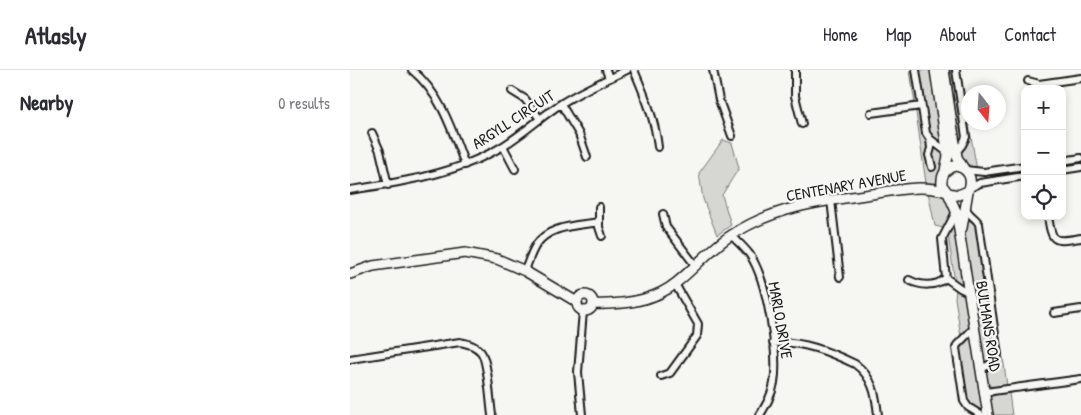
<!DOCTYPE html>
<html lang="en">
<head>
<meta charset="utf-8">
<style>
	body { margin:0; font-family:"Patrick Hand",sans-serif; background:#f2f2f3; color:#2b2b33 }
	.controls { position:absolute; right:15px; top:15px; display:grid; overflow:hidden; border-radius:10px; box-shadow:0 2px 8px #0003 }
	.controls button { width:45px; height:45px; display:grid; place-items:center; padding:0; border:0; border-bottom:1px solid #e1e1e2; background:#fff; color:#2b2b33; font:25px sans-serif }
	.compass { position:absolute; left:611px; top:15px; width:45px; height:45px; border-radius:50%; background:#fff; box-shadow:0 2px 8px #0003; rotate:163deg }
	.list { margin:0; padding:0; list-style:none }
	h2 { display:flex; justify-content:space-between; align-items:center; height:65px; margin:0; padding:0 20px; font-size:21px }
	h2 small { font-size:16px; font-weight:400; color:#7c7c81 }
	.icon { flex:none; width:28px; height:28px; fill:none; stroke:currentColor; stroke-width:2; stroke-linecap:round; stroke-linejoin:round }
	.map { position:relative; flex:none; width:731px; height:345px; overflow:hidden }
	header { display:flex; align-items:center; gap:30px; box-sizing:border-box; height:70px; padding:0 25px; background:#fff; border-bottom:1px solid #e1e1e2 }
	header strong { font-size:24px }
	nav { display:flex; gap:28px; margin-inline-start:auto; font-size:18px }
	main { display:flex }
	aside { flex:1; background:#fff }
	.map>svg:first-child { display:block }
	.green { fill:#d6d6d2; stroke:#797977 }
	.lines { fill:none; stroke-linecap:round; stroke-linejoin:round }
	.street-casing { stroke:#1c1c1c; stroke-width:10 }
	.secondary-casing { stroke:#1c1c1c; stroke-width:12 }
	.street { stroke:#f6f6f2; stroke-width:6 }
	.secondary { stroke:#f6f6f2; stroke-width:9 }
	.labels { text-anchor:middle; stroke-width:4.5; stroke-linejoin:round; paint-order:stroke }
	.street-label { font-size:16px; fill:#1c1c1c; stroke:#f6f6f2 }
</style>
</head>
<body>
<header>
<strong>Atlasly</strong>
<nav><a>Home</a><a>Map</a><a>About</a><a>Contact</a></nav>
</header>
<main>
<aside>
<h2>Nearby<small>0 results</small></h2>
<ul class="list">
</ul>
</aside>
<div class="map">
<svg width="731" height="345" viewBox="0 0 731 345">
	<rect width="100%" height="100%" fill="#f6f6f2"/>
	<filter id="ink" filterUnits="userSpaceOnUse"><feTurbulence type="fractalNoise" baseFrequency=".02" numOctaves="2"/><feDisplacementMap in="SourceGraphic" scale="10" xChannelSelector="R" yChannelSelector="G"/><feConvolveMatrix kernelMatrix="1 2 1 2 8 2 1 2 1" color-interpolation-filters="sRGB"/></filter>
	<g filter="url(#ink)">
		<path class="green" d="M560,0h25l11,82 -7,31h-13z
			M600,0h9l18,100 -12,-8 -4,-8z
			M373,70l9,3 7,25 -17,27 9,30 -14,10 -14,-36 -4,-26z
			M578,122c12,1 17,3 25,13l11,81 -9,-4 -7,-47 -5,-7 -8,-2z
			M618,149l9,8 19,128 -5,6 -4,1 -3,-2 -19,-123z
			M606,218l10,8 4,29 -9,12 -6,-39z
			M622,264l12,79 -16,-10 -8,-54z
			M653,287l4,29 -14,1 -5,-2 -2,-13 11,-7z
			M659,323l3,22h-17l-2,-2 -4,-12 1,-4 9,-3z"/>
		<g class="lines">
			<g class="street-casing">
				<path id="street" d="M62,0c29,24 40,60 53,95
					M256,0l3,8
					M284,0c11,26 21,49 24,77
					M363,0l6,30 13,36
					M445,0v26l7,28
					M566,0l10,63 4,6 17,13
					M606,0l10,67 -4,8 -5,6
					M678,11l11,3 42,-6
					M162,21l13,8 15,20
					M211,34l18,30 8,23
					M521,43l50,-7
					M22,63l8,18 8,34
					M580,69l1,9 -2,7 3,12
					M153,76l12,23
					M712,91l19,-3
					M615,100l19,2 41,-6
					M712,100l19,-3
					M620,118l10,-5 45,-7
					M0,120c53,-8 107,-16 153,-44 21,-13 39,-30 59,-43 21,-13 43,-23 65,-33
					M481,130l9,77
					M249,137v20l3,9
					M616,137c1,8 10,10 13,17l19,131 -5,8 -12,6
					M606,142l-14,27 4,39 14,10 8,4
					M313,144l3,13 29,38
					M698,146c4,28 6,26 33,22
					M381,165c6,6 14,13 19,20 17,25 29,98 24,128 -2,12 -8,22 -14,32
					M175,201c3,-9 6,-18 11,-26 13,-20 41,-19 62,-23
					M559,210c12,6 26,7 37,-2
					M704,243l27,-4
					M625,257l-18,18 -1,3 8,53 4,6 13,8
					M423,273c28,-3 57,9 82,21 18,13 21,31 23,51
					M0,289l110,-17c8,2 15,3 21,10 7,9 9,50 11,63
					M311,306l9,-3 27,-37 1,-12 -23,-40
					M635,322l96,-13
					M232,345l-4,-43 5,-61"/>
			</g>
			<g class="secondary-casing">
				<path id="secondary" d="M585,0l13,86 -3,15
					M594,0l13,87 7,12
					M604,96c14,1 20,13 14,25l-10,4 -10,-2 -6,-8c-1,-10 3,-16 12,-19z
					M598,123l8,18 32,204
					M612,158l6,-37
					M0,204l23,-8 92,-13 32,6 28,12 52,31
					M227 233a8 8 0 1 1 16 0a8 8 0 1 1-16 0Z
					M243,234c29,1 60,-2 83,-21 19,-15 34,-34 54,-47 43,-29 92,-35 142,-42 25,-4 50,-10 75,-2"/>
			</g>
			<use href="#street" class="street"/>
			<use href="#secondary" class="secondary"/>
		</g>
	</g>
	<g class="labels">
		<g class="street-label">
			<text transform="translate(163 49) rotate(-33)" y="6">ARGYLL CIRCUIT</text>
			<text transform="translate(496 115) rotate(-10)" y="6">CENTENARY AVENUE</text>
			<text transform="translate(431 250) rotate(80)" y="6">MARLO DRIVE</text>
			<text transform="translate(639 256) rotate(81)" y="6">BULMANS ROAD</text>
		</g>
	</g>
</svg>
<div class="controls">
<button>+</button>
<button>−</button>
<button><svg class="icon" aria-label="locate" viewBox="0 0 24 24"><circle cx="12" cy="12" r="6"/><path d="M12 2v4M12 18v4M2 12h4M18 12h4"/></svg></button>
</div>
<svg class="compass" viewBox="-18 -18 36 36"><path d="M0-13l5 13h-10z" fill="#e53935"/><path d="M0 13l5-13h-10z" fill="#7c7c81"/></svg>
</div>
</main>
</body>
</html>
